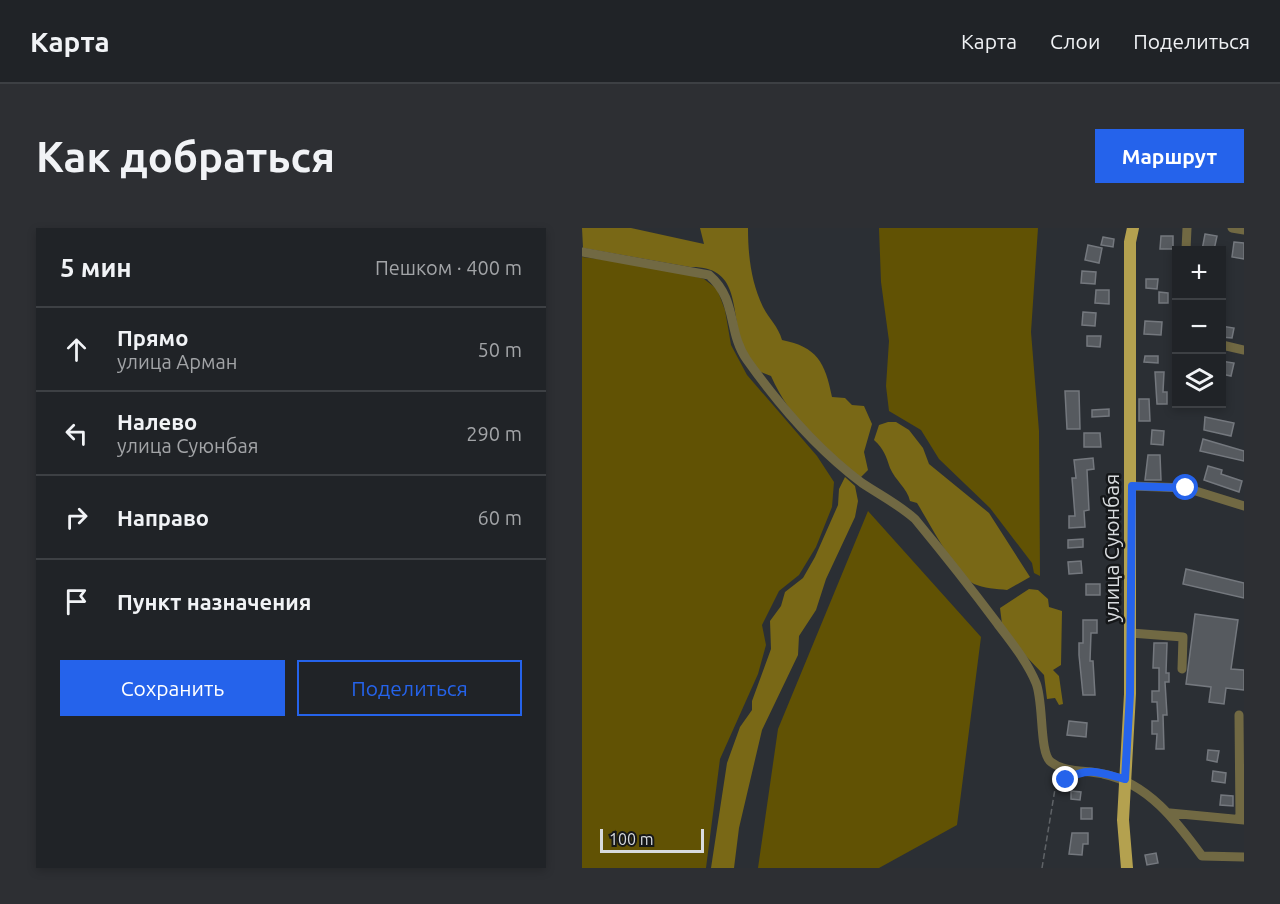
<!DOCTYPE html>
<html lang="ru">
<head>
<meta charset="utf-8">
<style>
	body { margin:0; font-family:Ubuntu,sans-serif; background:#2d2f33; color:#f1f3f6 }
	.controls { position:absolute; right:18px; top:18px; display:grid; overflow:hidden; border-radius:0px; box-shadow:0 3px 9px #0003 }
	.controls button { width:54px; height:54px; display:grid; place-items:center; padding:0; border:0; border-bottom:2px solid #3d4044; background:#202327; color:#f1f3f6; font:30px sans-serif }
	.scale { position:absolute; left:18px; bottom:15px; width:104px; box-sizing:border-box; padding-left:6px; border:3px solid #d8dbde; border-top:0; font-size:16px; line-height:21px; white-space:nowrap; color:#d8dbde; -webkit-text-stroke:4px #151719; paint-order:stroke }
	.stop { position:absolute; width:18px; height:18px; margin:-14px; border:4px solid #2563eb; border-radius:50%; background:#fff }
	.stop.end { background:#2563eb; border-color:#fff; box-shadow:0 2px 6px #0008 }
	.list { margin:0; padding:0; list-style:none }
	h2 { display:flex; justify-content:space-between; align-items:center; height:78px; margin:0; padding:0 24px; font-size:26px }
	h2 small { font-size:20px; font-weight:400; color:#a2a4a7 }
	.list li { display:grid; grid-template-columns:39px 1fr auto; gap:18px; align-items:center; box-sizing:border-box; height:84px; padding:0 24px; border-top:2px solid #3d4044 }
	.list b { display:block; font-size:22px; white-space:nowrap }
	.list p { margin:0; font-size:20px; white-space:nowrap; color:#a2a4a7 }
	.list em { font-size:20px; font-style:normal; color:#a2a4a7 }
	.actions { display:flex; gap:12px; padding:18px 24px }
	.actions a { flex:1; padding:14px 0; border:2px solid #2563eb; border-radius:0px; text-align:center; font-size:21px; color:#2563eb }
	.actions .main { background:#2563eb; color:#fff }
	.icon { flex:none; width:33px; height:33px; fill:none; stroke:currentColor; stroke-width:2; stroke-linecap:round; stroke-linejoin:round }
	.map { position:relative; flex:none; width:662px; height:640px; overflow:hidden; border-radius:0px }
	header { display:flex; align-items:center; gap:36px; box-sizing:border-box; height:84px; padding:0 30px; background:#202327; border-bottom:2px solid #3d4044 }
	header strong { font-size:28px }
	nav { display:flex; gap:33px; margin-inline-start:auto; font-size:21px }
	.intro { display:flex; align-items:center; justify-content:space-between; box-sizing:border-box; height:144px; padding:0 36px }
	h1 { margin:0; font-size:42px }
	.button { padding:15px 27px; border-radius:0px; background:#2563eb; color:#fff; font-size:21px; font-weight:700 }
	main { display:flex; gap:36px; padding:0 36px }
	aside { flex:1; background:#202327; border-radius:0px; box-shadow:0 3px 9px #0003 }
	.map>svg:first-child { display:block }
	.green { fill:#615204 }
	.forest { fill:#796816 }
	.building { fill:#565a5f; stroke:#74787e; stroke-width:1.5 }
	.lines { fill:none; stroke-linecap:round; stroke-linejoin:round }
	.path { stroke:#5f6367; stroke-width:1.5; stroke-dasharray:6 3; stroke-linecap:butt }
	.minor { stroke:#716943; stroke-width:9 }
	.major { stroke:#b4a14f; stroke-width:12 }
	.route { stroke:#2563eb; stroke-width:8 }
	.labels { text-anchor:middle; stroke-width:5; stroke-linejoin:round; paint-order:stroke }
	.street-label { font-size:21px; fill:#d8dbde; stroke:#151719 }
</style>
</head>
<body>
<header>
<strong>Карта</strong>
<nav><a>Карта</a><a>Слои</a><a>Поделиться</a></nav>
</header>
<div class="intro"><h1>Как добраться</h1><a class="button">Маршрут</a></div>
<main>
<aside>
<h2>5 мин<small>Пешком · 400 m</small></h2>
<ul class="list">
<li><svg class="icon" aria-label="ahead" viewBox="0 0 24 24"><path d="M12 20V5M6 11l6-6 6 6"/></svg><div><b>Прямо</b><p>улица Арман</p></div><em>50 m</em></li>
<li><svg class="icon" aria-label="left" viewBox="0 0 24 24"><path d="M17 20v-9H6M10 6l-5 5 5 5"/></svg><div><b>Налево</b><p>улица Суюнбая</p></div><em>290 m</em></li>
<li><svg class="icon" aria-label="right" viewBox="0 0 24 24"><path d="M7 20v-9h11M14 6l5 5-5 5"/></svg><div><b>Направо</b></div><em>60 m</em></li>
<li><svg class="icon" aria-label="arrive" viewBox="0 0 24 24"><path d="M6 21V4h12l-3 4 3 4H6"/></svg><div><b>Пункт назначения</b></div></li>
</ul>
<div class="actions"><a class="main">Сохранить</a><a>Поделиться</a></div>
</aside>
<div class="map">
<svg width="662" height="640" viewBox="0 0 662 640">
	<rect width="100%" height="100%" fill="#2b2f34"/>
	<path class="green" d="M297,0h159l-7,104 8,99 1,145 -6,-3 -2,-10 -42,-55 -51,-49 -18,-29 -32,-19 -3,-25 3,-45 -8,-59z
		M0,29l78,10 44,12 13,10 8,21 6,35 16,30 70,81 17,26 -2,25 -16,40 -17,28 -20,16 -17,34 4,20 -8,29 -38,85 -14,109h-124z
		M286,283l113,126 -24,188 -78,43h-121l20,-139z"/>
	<path class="forest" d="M0,0h49l73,16 -4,-16h48c0,27 3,54 15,79 6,12 15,19 19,33 35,7 43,22 50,57l13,1 7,7 12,1 8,18 -8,28 4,18 -8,8c-37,-31 -69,-57 -89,-102l-15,-6c-5,-9 -12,-19 -15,-29 -10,-35 -2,-75 -51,-74l-107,-19z
		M306,194h8l13,8 14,18 6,16 60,49 41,64 -23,13c-10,-1 -24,-2 -33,-6 -18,-9 -45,-62 -57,-81l-7,-2c-3,-13 -15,-21 -20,-33 -4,-12 -6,-19 -16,-28l5,-15z
		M263,249l10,9 3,15 -3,16 -29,62 -10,31 -17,26 -1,19 -36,75 -23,98 -5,40h-23l16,-105 13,-36 12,-17v-9l19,-52 -1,-28 11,-15 4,-14 18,-14 12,-21 23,-52 1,-16z
		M447,361l9,1 10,9 1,8 13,4 -1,54 -8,5 6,6 4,28 -4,1 -4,-7 -8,1 -3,-24 -41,-43 -3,-24z"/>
	<path class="building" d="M623,6l12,2 -3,14h-12z
		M579,8h12v13h-13z
		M521,9l11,2 -1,8 -12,-2z
		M652,14l10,1v16l-12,-2z
		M506,17l14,3 -3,15 -14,-3z
		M500,43l14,1 -1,12 -14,-1z
		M564,51h12l-1,10 -11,-1z
		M514,62h13v14l-14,-1z
		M577,64l9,1v10h-9z
		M501,84l13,1 -1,13 -13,-1z
		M563,93l17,1 -1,13 -17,-1z
		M639,98l13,2 -2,10 -11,-1z
		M505,108h14l-1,11 -13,-1z
		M563,128h13v7l-14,-1z
		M639,133l13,2 -3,13 -10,-2z
		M573,144h9l-1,20h4v12h-10z
		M483,163h14l1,38h-13z
		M557,171h10l1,22h-11z
		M527,181v7l-17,1v-7z
		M623,189l29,6 -3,13 -27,-6z
		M570,202l12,1 -1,14 -12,-1z
		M502,205h16l1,14h-17z
		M621,211l41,12v10l-44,-10z
		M566,227h12l1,25h-16z
		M511,230l1,11 -7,1 2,40 -5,1 1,16 -16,1v-12h6l-3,-38h4l-2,-18z
		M626,238l14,4 -1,4 21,7 -3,11 -35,-12z
		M501,311v8l-15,1v-8z
		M499,333l1,12 -13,1 -1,-12z
		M604,341l58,14v15l-61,-14z
		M504,356h14v11h-14z
		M613,386l43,6 -7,49 13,1v20l-18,-2 -2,16 -15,-2 2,-15 -25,-3z
		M501,392h14v13h-6l-1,28h3l2,34h-12l-4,-40v-12h4z
		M572,415h13l-1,30h3v9h-4l2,33h-4l1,34h-8l1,-15h-5v-13h6l-1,-19h-5v-11h7v-23h-6z
		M487,493l18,2 -1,14 -19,-2z
		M626,522l11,1 -2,11 -10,-2z
		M631,543l13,2 -1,10 -13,-2z
		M489,563l10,1 -1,8 -9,-1z
		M639,567l12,1v10l-13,-1z
		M499,580h11v11h-11z
		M490,605h16v11h-5l-1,11 -13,-1z
		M574,625l2,10 -11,2 -2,-10z"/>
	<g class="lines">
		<path class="path" d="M460,640l13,-79 14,-11"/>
		<path class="minor" d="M650,0l12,2
			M604,22l1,-22
			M0,24l127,23c29,25 18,57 38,85 32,45 71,90 115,123 18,12 36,21 53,36 28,34 55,68 82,104 14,19 30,38 39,60 8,19 3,71 15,79 14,11 36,8 52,12 45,9 74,48 99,82l42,1
			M640,117l22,5
			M550,258l54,2 58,18
			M549,405l52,4 -1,32
			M657,487l1,104
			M588,585l74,7"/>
		<path class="major" d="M545,640l-4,-48 7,-126v-452l3,-14"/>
	</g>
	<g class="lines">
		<path class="route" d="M484,552c21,-14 35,-7 59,-1l5,-85 2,-208 54,2"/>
	</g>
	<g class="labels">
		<g class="street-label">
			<text transform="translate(530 320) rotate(-90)" y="7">улица Суюнбая</text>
		</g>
	</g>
</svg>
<div class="controls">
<button>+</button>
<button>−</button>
<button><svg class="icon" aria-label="layers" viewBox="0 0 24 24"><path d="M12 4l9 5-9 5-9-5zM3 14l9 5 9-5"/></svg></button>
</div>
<div class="scale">100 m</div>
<div class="stop" style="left:604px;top:260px"></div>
<div class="stop end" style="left:484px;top:552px"></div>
</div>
</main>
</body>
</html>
